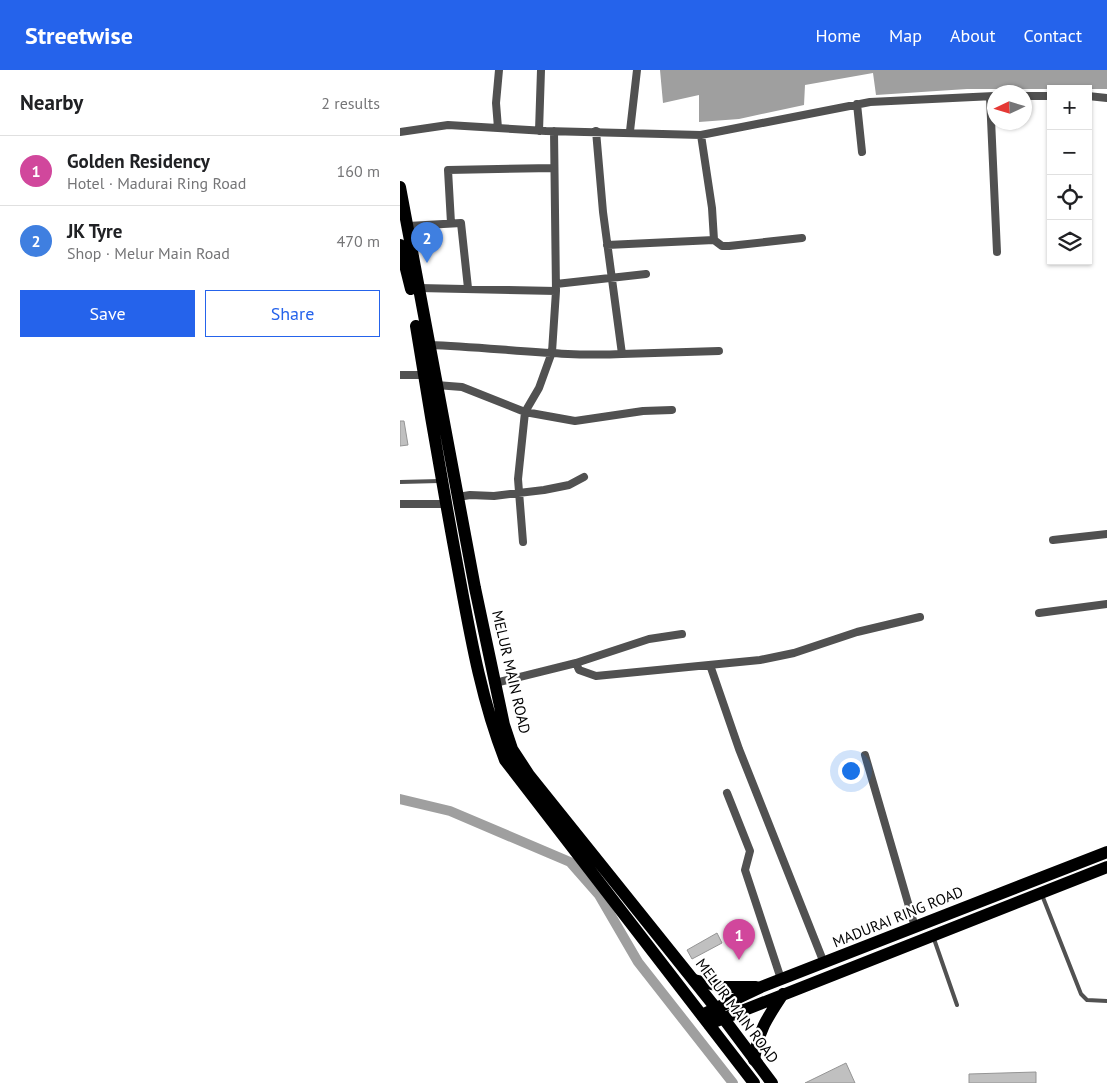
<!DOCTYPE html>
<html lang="en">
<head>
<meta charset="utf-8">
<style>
	body { margin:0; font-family:"PT Sans",sans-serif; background:#f6f6f6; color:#202124 }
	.controls { position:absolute; right:15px; top:15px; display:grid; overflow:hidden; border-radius:0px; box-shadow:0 1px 4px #0004 }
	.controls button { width:45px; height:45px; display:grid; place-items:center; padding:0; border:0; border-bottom:1px solid #e0e0e0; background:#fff; color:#202124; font:25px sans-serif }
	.compass { position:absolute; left:587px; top:15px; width:45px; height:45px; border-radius:50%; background:#fff; box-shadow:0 1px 4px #0004; rotate:266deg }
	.you { position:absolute; left:450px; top:700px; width:18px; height:18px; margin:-12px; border:4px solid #fff; border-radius:50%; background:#1a73e8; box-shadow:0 0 0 8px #1a73e833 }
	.badge { display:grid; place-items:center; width:32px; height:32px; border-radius:50%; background:#2563eb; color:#fff; font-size:16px; font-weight:700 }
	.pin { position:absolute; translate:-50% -41px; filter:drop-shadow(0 1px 2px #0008) }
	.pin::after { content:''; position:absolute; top:26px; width:18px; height:15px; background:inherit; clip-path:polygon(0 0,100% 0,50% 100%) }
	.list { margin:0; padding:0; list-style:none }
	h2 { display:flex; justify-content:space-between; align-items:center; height:65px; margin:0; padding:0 20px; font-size:21px }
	h2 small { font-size:16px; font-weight:400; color:#757577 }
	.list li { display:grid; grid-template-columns:32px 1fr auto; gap:15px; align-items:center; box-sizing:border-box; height:70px; padding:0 20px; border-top:1px solid #e0e0e0 }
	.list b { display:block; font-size:19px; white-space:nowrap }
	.list p { margin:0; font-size:16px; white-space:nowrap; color:#757577 }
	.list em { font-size:16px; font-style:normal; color:#757577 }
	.actions { display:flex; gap:10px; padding:15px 20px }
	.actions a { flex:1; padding:11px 0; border:1px solid #2563eb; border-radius:0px; text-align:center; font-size:18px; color:#2563eb }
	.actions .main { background:#2563eb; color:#fff }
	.icon { flex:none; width:28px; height:28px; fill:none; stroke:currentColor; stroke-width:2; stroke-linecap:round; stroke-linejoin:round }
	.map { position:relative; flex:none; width:707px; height:1013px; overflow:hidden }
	header { display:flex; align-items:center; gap:30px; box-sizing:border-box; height:70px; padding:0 25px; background:#2563eb; color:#fff }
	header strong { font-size:24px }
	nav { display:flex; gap:28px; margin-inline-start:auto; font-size:18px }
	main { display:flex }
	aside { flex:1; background:#fff }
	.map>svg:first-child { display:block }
	.water { fill:#9f9f9f }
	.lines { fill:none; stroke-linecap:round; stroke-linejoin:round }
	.canal { stroke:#9f9f9f; stroke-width:10 }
	.building { fill:#c0c0c0; stroke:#959595 }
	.service { stroke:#515151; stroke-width:4 }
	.minor { stroke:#515151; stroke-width:8 }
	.primary { stroke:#000; stroke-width:12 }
	.trunk { stroke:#000; stroke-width:12 }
	.labels { text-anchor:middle; stroke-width:4.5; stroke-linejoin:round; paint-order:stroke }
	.street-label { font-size:15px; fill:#000; stroke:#fff }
</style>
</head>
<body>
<header>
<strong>Streetwise</strong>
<nav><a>Home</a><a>Map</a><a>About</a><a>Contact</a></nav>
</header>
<main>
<aside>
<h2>Nearby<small>2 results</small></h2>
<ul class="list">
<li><span class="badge" style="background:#d1479c">1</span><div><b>Golden Residency</b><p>Hotel · Madurai Ring Road</p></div><em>160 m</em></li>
<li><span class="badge" style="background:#3f7fe0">2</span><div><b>JK Tyre</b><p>Shop · Melur Main Road</p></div><em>470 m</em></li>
</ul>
<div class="actions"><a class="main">Save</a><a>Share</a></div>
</aside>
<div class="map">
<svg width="707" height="1013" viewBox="0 0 707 1013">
	<rect width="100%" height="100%" fill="#fff"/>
	<path class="water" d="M260,0h447v19h-140l-91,6 -3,-22 -68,12 -1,20 -65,14 -40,3v-27l-36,8z"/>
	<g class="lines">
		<path class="canal" d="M0,729l50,12 120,51 29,33 39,67 95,121"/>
	</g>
	<path class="building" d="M0,351h4l4,24 -8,1z
		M317,863l5,10 -30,16 -5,-9z
		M446,993l9,20h-50z
		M636,1002v11h-67v-9z"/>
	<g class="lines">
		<path class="service" d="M0,412l40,-1
			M642,825l39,99 6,6 20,1
			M534,869l23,66"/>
		<path class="minor" d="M624,26h27
			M688,26l19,2
			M590,27l7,155
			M457,34l5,48
			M98,58l-2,-25 3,-33
			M139,61l2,-61
			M154,61l2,160 -4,61 -13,36 -14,24 50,9 68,-10 29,-1
			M196,61l7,81 19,142 97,-3
			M230,61l7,-61
			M0,62l48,-7 98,6 155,4 169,-33 124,-6
			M301,65l11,73 2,32 8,6h7l73,-8
			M51,153l-3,-53 106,-2
			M8,156l53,-3 7,65
			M207,175l107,-5
			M156,214l90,-10
			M19,218l137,3
			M29,275c64,2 128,12 193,9
			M0,305h23
			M36,315l26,2 63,25 -7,67 5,63
			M58,427l12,-2 24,1 50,-6 25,-5 15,-8
			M0,434h46
			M653,470l54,-6
			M639,543l68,-9
			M176,593l73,-24 33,-5
			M310,595l29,84 85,214
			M95,613l81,-20 3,7 17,6 164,-16 34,-7 63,-21 63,-15
			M465,685l50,172
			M327,723l23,58 -5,19 36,109"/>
		<path class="primary" d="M0,117l75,401 29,137 8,24 17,26 186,232 57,76
			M0,175l11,44
			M16,256c13,81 27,162 42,243 12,65 23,130 47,191l249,323"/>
		<path class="trunk" d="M294,910l30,7h32
			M302,945l59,-28 346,-135
			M309,954l398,-157
			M354,990c4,-29 13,-42 29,-66"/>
	</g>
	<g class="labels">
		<g class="street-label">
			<text transform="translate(111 602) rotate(77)" y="5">MELUR MAIN ROAD</text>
			<text transform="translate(498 847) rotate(-22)" y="5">MADURAI RING ROAD</text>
			<text transform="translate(337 941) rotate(53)" y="5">MELUR MAIN ROAD</text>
		</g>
	</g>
</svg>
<div class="controls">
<button>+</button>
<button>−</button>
<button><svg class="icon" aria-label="locate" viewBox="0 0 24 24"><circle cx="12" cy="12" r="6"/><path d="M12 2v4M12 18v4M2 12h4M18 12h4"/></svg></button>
<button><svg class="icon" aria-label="layers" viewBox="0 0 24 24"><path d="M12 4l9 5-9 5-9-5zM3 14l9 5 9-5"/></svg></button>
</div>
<svg class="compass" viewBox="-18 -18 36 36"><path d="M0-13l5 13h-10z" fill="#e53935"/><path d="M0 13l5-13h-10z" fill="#757577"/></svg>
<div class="you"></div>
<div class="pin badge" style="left:339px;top:890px;background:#d1479c">1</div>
<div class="pin badge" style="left:27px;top:193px;background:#3f7fe0">2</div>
</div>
</main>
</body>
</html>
